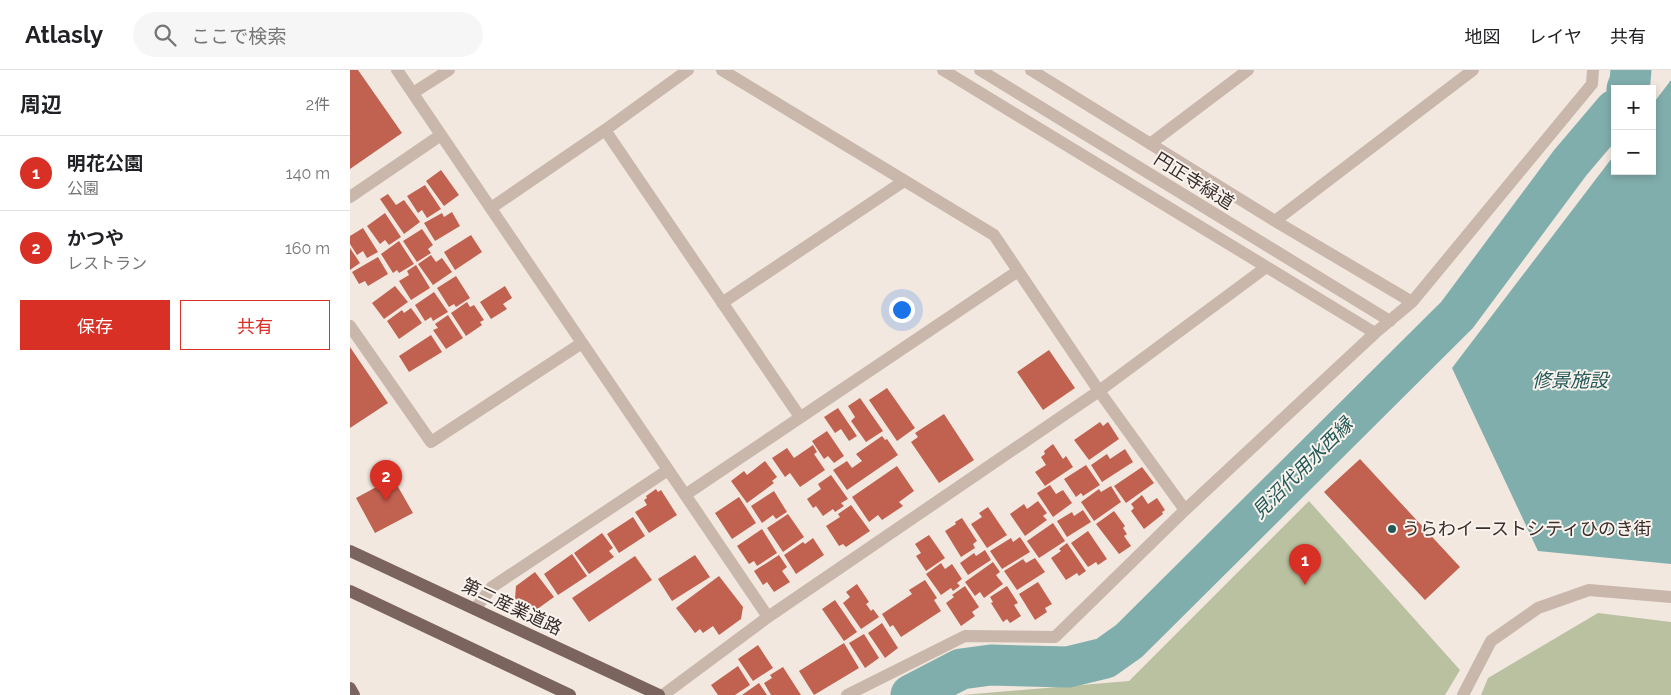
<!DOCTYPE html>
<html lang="ja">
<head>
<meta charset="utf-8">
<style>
	body { margin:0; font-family:Raleway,"Noto Sans JP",sans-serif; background:#f6f6f6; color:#202124 }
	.controls { position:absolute; right:15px; top:15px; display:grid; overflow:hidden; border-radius:0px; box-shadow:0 2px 8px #0003 }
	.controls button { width:45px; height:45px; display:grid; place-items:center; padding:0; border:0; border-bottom:1px solid #e0e0e0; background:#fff; color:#202124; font:25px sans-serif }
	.you { position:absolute; left:551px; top:239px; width:18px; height:18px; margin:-12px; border:4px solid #fff; border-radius:50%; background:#1a73e8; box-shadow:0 0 0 8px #1a73e833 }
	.badge { display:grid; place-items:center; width:32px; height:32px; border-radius:50%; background:#d93025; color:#fff; font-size:16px; font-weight:700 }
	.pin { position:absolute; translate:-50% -41px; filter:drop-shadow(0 1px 2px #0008) }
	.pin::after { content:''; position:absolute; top:26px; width:18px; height:15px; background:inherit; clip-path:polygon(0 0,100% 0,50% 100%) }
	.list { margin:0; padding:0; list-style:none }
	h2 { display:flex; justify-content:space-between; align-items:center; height:65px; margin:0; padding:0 20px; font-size:21px }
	h2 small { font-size:16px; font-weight:400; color:#757577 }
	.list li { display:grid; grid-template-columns:32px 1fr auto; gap:15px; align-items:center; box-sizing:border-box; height:75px; padding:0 20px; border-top:1px solid #e0e0e0 }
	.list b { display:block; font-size:19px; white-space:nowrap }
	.list p { margin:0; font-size:16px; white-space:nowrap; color:#757577 }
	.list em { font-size:16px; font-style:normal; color:#757577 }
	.actions { display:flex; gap:10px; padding:15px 20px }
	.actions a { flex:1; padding:11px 0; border:1px solid #d93025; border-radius:0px; text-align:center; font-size:18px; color:#d93025 }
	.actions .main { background:#d93025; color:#fff }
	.icon { flex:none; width:28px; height:28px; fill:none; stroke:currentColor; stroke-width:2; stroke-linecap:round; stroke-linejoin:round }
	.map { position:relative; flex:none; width:1321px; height:625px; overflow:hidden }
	header { display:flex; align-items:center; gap:30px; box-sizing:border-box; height:70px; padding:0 25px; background:#fff; border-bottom:1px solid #e0e0e0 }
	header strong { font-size:24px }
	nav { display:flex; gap:28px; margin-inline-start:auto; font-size:18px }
	.search { width:350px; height:45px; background:#f6f6f6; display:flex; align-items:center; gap:12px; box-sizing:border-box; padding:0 18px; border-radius:28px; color:#757577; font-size:19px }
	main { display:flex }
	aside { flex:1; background:#fff }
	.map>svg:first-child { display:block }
	.green { fill:#b9c1a0 }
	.water { fill:#80aeac }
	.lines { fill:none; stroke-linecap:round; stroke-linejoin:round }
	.river { stroke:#80aeac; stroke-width:41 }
	.building { fill:#c16150 }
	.minor { stroke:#cab7ac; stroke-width:12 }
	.major { stroke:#7a645d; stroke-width:12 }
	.poi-dot { fill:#225958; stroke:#faf3ed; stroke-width:2 }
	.labels { text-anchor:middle; stroke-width:4; stroke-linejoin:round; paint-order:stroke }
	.street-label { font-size:18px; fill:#392e2b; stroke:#faf3ed }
	.poi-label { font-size:18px; fill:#392e2b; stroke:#faf3ed; text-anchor:start }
	.water-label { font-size:19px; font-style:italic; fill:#225958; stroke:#faf3ed }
</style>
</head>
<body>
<header>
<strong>Atlasly</strong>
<div class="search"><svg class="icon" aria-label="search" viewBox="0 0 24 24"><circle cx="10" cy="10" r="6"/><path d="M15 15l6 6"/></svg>ここで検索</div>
<nav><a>地図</a><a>レイヤ</a><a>共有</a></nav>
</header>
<main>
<aside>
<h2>周辺<small>2件</small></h2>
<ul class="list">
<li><span class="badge">1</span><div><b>明花公園</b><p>公園</p></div><em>140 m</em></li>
<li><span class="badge">2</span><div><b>かつや</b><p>レストラン</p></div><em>160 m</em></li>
</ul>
<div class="actions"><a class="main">保存</a><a>共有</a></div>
</aside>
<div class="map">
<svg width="1321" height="625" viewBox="0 0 1321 625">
	<rect width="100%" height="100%" fill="#f2e8e0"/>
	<path class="green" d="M959,431l151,169 -15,25h-483l167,-14z
		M1248,543l73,9v73h-190l7,-17z"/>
	<path class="water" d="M1321,10v484l-133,-13 -86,-183 163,-214v17h37v-66z"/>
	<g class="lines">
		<path class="river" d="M1277,19l3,-8 1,-11
			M561,625l50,-26 30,-4 77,2 37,-9 24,-17 328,-326 113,-152 45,-53"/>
	</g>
	<path class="building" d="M0,0h8l44,63 -52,36z
		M91,100l18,25 -15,11 -18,-25z
		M75,115l16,24 -14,9 -5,-8 -4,3 -11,-17z
		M38,124l8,11 8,-5 16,22 -16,12 -24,-35z
		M102,142l8,14 -25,15 -11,-18 18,-10 2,4z
		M35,143l16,24 -12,8 -4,-5 -5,4 -13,-18z
		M13,158l15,24 -11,6 -4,-7 -6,4 -7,-11v-8z
		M72,159l11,16 -5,4 3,4 -14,9 -14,-21z
		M121,165l11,17 -27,18 -11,-18z
		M49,171l15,23 -15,9 -2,-3 -4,3 -12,-19z
		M0,178l10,15 -10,7z
		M81,185l5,7 6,-4 10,14 -19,13 -15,-21z
		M28,187l10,17 -20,12 -3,-5 -6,3 -7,-12z
		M66,195l14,23 -19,12 -12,-19 10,-6 -2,-4z
		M106,206l14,22 -14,9 -2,-3 -5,3 -12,-19z
		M45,216l13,16 -24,17 -12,-16z
		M155,216l7,12 -9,6 4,5 -16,10 -11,-17z
		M84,222l14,20 -15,9 -2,-4 -6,4 -10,-16z
		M117,232l3,5 4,-2 10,15 -4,2 2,3 -16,11 -15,-23z
		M61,238l11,15 -23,16 -12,-18 15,-11 2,3z
		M98,245l15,23 -17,11 -13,-19 5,-2 -3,-4z
		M81,265l11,17 -33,20 -10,-16z
		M0,277l38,56 -38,25z
		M699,280l26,38 -32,22 -26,-38z
		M537,318l28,40 -18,13 -28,-41z
		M510,328l23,33 -17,11 -15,-21 4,-4 -7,-11z
		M488,338l19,28 -8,5 -8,-12 -6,4 -11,-16z
		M594,344l30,46 -35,23 -28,-41 7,-5 -3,-4z
		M750,352l3,4 5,-4 11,17 -30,21 -15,-20z
		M477,361l17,25 -10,7 -6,-7 -4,3 -12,-18z
		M532,366l3,4 2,-1 11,16 -51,35 -14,-20 14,-9 5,7 10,-7 -6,-7z
		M703,374l10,15 3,-3 7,11 -28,19 -10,-14 11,-7 -5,-8 4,-3 -1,-3z
		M463,375l4,7 -3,2 11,16 -25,17 -10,-14 -5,4 -13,-19 15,-10 7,10z
		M775,379l8,13 -31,20 -11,-17 16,-11 3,5z
		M1010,389l100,108 -35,33 -101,-108z
		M415,391l12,16 -5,4 2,2 -27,20 -16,-22 13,-10 3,4z
		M736,395l14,20 -17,11 -2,-3 -5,4 -12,-18z
		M547,396l17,25 -15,11 4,4 -21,14 -4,-5 -9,7 -17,-25z
		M792,397l12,16 -28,20 -12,-17z
		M481,405l17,24 -7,4 3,3 -9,6 -2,-3 -10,7 -7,-10 -3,2 -6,-9 14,-10 -3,-5z
		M43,408l20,35 -38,20 -19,-35z
		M700,415l6,9 7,-4 9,13 -19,14 -16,-24z
		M761,416l10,16 -27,19 -13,-19 18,-13 2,3z
		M306,419l2,3 3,-2 16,25 -28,18 -14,-21 12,-7 -3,-5 3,-2 -1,-2z
		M424,421l13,21 -11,7 -3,-4 -11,8 -11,-17z
		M792,425l6,9 9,-6 8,12 -3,2 1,2 -19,15 -13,-18 3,-3 -3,-4z
		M389,427l17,26 -24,16 -17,-26z
		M688,431l9,12 -4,3 4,4 -22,16 -15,-22 14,-10 3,5z
		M501,435l19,26 -24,16 -3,-3 -4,2 -13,-20 14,-9 -2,-3z
		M638,437l19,28 -20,13 -16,-24 11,-7 -3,-4z
		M733,440l8,12 -24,15 -10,-16 15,-9 2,4z
		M764,441l11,15 -2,2 4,6 -3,2 7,10 -12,8 -23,-30z
		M438,444l16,23 -21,15 -16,-24z
		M283,447l12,19 -26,17 -12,-19z
		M612,448l15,23 -4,3 2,4 -14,9 -16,-26 11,-7 -1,-2z
		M703,453l12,18 -26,17 -12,-17z
		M412,459l15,24 -20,13 -3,-5 -5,3 -12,-18z
		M738,461l19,28 -9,6 -2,-3 -8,5 -17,-24z
		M252,463l11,15 -4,3 5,6 -25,17 -15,-21z
		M579,465l16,23 -19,13 -10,-15 5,-3 -6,-9z
		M670,467l10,15 -28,17 -12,-18 21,-13 2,4z
		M463,468l11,17 -28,19 -12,-19 19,-13 2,2z
		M717,473l19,28 -7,5 -2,-3 -11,7 -15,-22 10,-7 -2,-2z
		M635,480l6,10 -23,15 -8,-12 14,-10 2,3z
		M222,484l15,22 -29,19 -14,-21z
		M345,485l15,22 -38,24 -14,-22z
		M429,485l8,12 -5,4 8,11 -16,10 -7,-10 -4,3 -9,-14z
		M285,486l17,24 -63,42 -17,-24z
		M685,488l10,14 -28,18 -13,-19 19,-12 3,4z
		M643,492l7,10 -4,3 7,9 -19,14 -4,-6 -5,4 -10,-14z
		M591,493l4,6 7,-5 10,15 -5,4 3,3 -7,5 -2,-3 -10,7 -15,-21z
		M185,502l19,25 -18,13 -21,-11 1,-13z
		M369,506l24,31 -2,12 -22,16 -6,-9 -10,7 -3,-4 -5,4 -19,-25z
		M575,510l12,18 -3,2 7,11 -40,26 -8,-12 -3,2 -8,-13 30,-20 -3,-4z
		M688,512l14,22 -7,4 2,4 -12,8 -16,-26z
		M507,514l12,18 -3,2 5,7 2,-2 6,8 -18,12 -18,-26 7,-6 -4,-5z
		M615,516l14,21 -7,5 3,4 -14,10 -15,-23 8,-6 -2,-2z
		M657,516l11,17 -4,2 7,11 -11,7 -3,-4 -4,3 -12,-19 2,-1 -3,-5z
		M485,530l22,32 -13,9 -22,-32z
		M532,553l16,25 -13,10 -17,-25z
		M514,564l15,24 -14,10 -16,-25z
		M494,573l15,25 -45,27 -15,-24z
		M408,575l15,23 -20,13 -15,-22z
		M388,596l12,19 -15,10h-17l-7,-10z
		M433,597l18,28h-30l-7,-12 8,-5 -2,-3z
		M409,613l8,12h-25z"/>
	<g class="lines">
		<path class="minor" d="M47,0l371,547
			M372,0l272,165 105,156 86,119
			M593,0l432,263
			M630,0l410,251
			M681,0l244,151 137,81
			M63,23l36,-23
			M255,60l195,287
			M800,74l98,-74
			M0,127l91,-62
			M141,138l114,-78 83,-60
			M925,151l198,-151
			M372,233l182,-122
			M0,256l81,116 151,-99
			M335,425l333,-224
			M125,539l17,-22 176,-117
			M313,625l105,-78 331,-226 166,-123
			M497,625l118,-59 90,1 130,-127 190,-177 37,-31 180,-218 1,-14
			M1113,625l28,-54 47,-33 51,-18 82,7"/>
		<path class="major" d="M0,481l309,144
			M0,521l220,104
			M0,618l4,7"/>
	</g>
	<circle class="poi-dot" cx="1042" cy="459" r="5"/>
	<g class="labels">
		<g class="street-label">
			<text transform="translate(844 111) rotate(32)" y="6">円正寺緑道</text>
			<text transform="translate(162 537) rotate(25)" y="6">第二産業道路</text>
		</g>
		<g class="poi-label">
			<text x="1052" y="465">うらわイーストシティひのき街</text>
		</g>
		<g class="water-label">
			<text x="1220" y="317">修景施設</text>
			<text transform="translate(952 398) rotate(-45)" y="7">見沼代用水西縁</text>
		</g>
	</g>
</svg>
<div class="controls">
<button>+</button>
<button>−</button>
</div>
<div class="you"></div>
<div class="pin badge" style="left:955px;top:515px">1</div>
<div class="pin badge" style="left:36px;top:431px">2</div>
</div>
</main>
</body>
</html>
